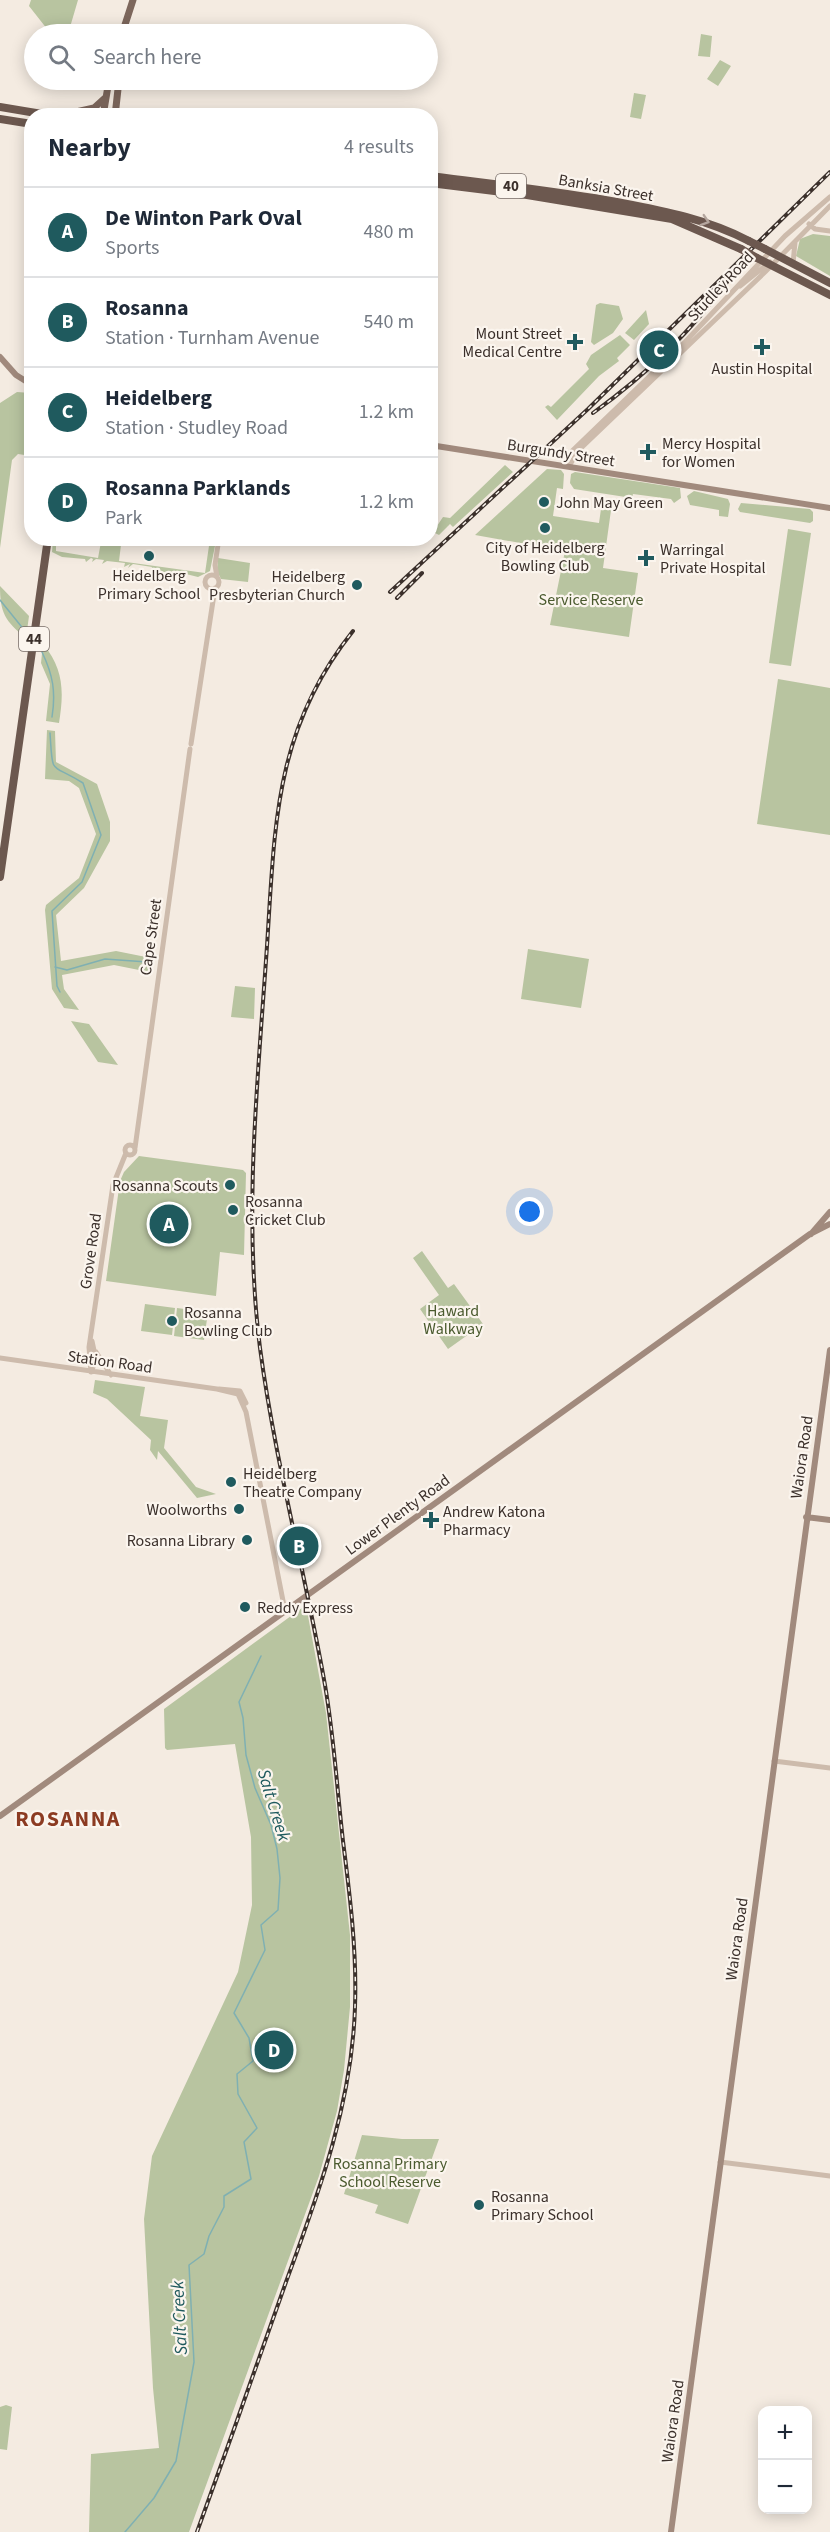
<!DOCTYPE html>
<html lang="en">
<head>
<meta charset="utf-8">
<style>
	body { margin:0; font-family:"Source Sans 3",sans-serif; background:#f2f2f3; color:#1f2937 }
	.controls { position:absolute; right:18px; bottom:18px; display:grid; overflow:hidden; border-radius:12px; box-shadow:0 3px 15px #0003 }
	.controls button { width:54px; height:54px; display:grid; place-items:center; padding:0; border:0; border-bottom:2px solid #e0e1e3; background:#fff; color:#1f2937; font:30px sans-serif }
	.you { position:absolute; left:530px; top:1212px; width:21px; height:21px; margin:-15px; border:4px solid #fff; border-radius:50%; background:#1a73e8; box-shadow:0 0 0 9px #1a73e833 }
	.badge { display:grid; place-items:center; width:39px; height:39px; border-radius:50%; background:#1f5a5e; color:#fff; font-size:20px; font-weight:700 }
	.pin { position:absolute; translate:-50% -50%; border:3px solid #fff; box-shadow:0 2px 6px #0006 }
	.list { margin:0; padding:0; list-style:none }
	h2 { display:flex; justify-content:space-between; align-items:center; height:78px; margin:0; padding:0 24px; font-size:26px }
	h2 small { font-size:20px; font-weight:400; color:#747a83 }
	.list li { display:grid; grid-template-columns:39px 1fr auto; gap:18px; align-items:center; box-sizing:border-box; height:90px; padding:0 24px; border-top:2px solid #e0e1e3 }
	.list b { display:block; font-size:22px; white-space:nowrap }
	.list p { margin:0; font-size:20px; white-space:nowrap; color:#747a83 }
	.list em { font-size:20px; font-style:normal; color:#747a83 }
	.icon { flex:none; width:33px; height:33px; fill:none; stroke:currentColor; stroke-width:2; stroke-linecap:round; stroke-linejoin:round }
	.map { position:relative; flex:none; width:830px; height:2532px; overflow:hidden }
	.search { position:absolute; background:#fff; box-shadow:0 3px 15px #0003; left:24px; top:24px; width:414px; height:66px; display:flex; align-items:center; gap:15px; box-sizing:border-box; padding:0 21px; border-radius:33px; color:#747a83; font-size:22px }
	.panel { position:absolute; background:#fff; box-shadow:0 3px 15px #0003; left:24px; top:108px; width:414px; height:438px; border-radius:24px }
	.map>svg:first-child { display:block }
	.green { fill:#b8c4a0 }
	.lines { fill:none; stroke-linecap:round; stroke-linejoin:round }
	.stream { stroke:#7fb0b2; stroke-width:1.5 }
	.tertiary { stroke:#cdbbac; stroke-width:5 }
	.secondary { stroke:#a18a7d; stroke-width:6 }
	.primary { stroke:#7d675c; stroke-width:7 }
	.trunk { stroke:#6c584f; stroke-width:8 }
	.rail-casing { stroke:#3b302b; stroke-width:4 }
	.rail { stroke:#fbf5ee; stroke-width:1.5; stroke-dasharray:4.5; stroke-linecap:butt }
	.trunk-bridge { stroke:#6c584f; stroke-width:8 }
	.oneway { stroke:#b4a69e }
	.poi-dot { fill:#1f5a5e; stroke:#fbf5ee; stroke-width:2 }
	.labels { text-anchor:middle; stroke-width:4.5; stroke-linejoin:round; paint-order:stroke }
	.shield { fill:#fbf5ee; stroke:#756b66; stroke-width:1.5 }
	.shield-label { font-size:15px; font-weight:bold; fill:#3b302b }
	.street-label { font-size:16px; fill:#3b302b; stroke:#fbf5ee }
	.poi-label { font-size:16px; fill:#3b302b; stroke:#fbf5ee; text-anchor:start }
	.park-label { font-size:16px; fill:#4a5a2e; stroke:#fbf5ee }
	.water-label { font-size:18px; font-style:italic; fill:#1f5a5e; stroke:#fbf5ee }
	.district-label { font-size:22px; font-weight:bold; letter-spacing:1.5px; fill:#8c3b22; stroke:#fbf5ee }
</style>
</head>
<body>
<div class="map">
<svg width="830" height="2532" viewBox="0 0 830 2532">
	<rect width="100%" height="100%" fill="#f4ebe1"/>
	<path class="green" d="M31,0h47l-10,34h-17l-22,-28z
		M701,34l11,2 -2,21 -12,-1z
		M720,60l11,6 -13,20 -11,-7z
		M634,93l12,2 -5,24 -11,-2z
		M813,234l17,2v40l-34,-20 4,-17z
		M600,303l19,3 4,13 -10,14 -19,12 -3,-3 5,-37z
		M646,310l3,14 -15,16 -9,-7z
		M620,335l10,10 -13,13 2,3 -20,15 -42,44 -12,-13 3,-2 3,2 38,-38 -3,-5 5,-9z
		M17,392l14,1v63l-13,-2 -6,6 -12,88v-145z
		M505,465l8,7 -60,55 -3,-3 -11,11 -6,-3 10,-15 7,1z
		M547,469l14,1 3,4 -1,15 -6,-1 -4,28 46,7 3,-21 10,1 -9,65 35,5 -9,64 -79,-12 15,-74 -90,-16z
		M575,472l105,16 1,10 -7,5 -3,-4 -38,-5 -1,4 -58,-9 -4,-6 1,-9z
		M694,491l34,8 2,5 -2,13 -9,-1v-6l-29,-5 -3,-9z
		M741,503l69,6 3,3v9l-3,2 -70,-11 -2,-3z
		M788,529l23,4 -20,133 -22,-3z
		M53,539h3v12l42,7 3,-16 20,3 -2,16 86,12 5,-34 5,7 -5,25 -12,6 -20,-5h-23l3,-3 -2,-1 -5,3 1,-4 -19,-3 -5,4 2,-4 -6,3 1,-4 -18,-2 -5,3 2,-4 -8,-1 -4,3 1,-3 -2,-1 -5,4 -1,-3 -23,-2 -10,-5z
		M218,558l32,5 -2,19 -27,-3 -4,-8z
		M0,586l29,30 -3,22c-21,-17 -26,-25 -26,-52z
		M43,644c21,25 21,48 16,79l-13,-2 4,-37 -9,-21z
		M778,679l52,9v147l-73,-11z
		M47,730l8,1 1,31 41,22 13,38v19l-26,47 -28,27 5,46 55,-10 35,7 -2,14 -35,-7 -52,10 2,14 15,21 -15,-2 -12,-19 -7,-79 1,-5 33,-27 17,-44 -17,-46 -10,-7 -24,-2z
		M528,949l61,10 -8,49 -60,-9z
		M235,986l20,2 -1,31 -23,-2z
		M71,1021l18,3 29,41 -20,-3z
		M139,1156l104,14 3,3 -2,82 -24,-3 -4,44 -110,-15 14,-100 4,-9z
		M422,1251l26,37 6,-4 29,40 -35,25 -28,-40 19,-14 -26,-37z
		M145,1304l30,4 -3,27 -31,-4z
		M177,1308l31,4 -4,28 -30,-4z
		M95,1380l50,7 -5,29 28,4 -4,28 32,39 20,7 -19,4 -39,-47 -1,9 -7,-10 1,-10 -44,-41 -14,-6z
		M306,1605l20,108 24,222v72l-6,63 -7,41 -18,65 -130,356h-100l2,-78 68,-6 -6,-60 -9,-169 8,-63 86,-184 14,-67 -1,-68 -16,-93 -68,6 -2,-2 -1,-39z
		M362,2135l40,4h37l-31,85 -33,-11 3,-8 -34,-11z
		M6,2405l6,2 -5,43 -7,-1v-42z"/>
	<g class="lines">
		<path class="stream" d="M0,600l25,31
			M42,652c11,23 14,40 10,65
			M50,733c3,44 -1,29 33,50l18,52 -19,47 -30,29 5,75 3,6
			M55,967l12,3 38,-11 42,3
			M125,2532l29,-34 22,-37 18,-99 -5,-97 15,-11 5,-18 15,-29v-11l27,-17 -7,-37 13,-14 -19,-34 -1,-20 16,-13 -4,-23 -15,-25 31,-63 -4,-25 17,-15 2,-32 -3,-29 -6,-24 -16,-37 -9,-33 -3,-37 -4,-16 22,-46"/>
		<path class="tertiary" d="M809,224l6,5 15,2
			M793,264l2,-22
			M740,286l30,-24
			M569,466l-2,-7 3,-6 115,-111 100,-106 45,-39
			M569,466l11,-17 185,-177 65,-66
			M205 582a7 7 0 1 1 14 0a7 7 0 1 1-14 0Z
			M217,577l-2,-12 4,-27
			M191,744l24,-156
			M125 1150a5 5 0 1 1 10 0a5 5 0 1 1-10 0Z
			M135,1148l55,-399
			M96,1352l15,23
			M0,1358l217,31 21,5 8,18 39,199
			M91,1372l-2,-25 24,-162 13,-32
			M91,1372l5,-12 -4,-19
			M219,1389l21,2 6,12
			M774,1761l56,7
			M720,2162l110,14"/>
		<path class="secondary" d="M0,357l16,18 16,10
			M430,445l400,63
			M811,1234l19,-22
			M806,1517l24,3
			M0,1816l810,-582 20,-10
			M671,2532l159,-1182"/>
		<path class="primary" d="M122,34l11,-34
			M58,116l36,-8 11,-10
			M103,116l6,-36
			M115,116l4,-36"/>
		<path class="trunk" d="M0,107l54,9
			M0,119l32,5
			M430,176c63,8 125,15 187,26 47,9 90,17 132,39
			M430,183l97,12 145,24 69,30
			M765,249l65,34
			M757,258l73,37
			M0,877l48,-339"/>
		<g class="rail-casing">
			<path id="rail" d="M593,413c50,-36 98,-81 134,-131
				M390,592l198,-183 242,-237
				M397,598l25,-25
				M197,2532c30,-83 60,-167 89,-250 33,-90 66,-178 69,-275 2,-55 -5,-111 -12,-166 -6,-52 -9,-104 -18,-156 -20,-113 -50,-224 -65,-337 -17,-134 -2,-269 7,-402 8,-121 7,-216 86,-315"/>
		</g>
		<use href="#rail" class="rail"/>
		<path class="trunk-bridge" d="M749,241l16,8
			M741,249l16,9"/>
	</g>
	<defs><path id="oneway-chevron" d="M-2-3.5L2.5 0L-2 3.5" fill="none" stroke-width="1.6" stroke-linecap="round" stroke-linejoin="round" transform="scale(1.5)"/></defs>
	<use class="oneway" href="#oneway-chevron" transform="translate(705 221) rotate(18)"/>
	<g class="poi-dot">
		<path d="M572 333h6v6h6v6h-6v6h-6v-6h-6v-6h6z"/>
		<path d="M759 338h6v6h6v6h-6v6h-6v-6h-6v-6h6z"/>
		<path d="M645 443h6v6h6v6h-6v6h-6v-6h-6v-6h6z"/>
		<circle cx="544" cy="502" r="6"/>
		<circle cx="545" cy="528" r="6"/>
		<circle cx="149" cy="556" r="6"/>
		<path d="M643 549h6v6h6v6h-6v6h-6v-6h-6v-6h6z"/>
		<circle cx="357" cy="585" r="6"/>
		<circle cx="230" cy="1185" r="6"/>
		<circle cx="233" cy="1210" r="6"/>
		<circle cx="172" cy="1321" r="6"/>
		<circle cx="231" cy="1482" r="6"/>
		<circle cx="239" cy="1509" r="6"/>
		<path d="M428 1511h6v6h6v6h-6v6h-6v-6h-6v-6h6z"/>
		<circle cx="247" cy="1540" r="6"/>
		<circle cx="245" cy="1607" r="6"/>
		<circle cx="479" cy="2205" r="6"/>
	</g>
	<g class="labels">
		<g class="shield">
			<rect x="496" y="174" width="30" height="24" rx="4.5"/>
			<rect x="19" y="627" width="30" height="24" rx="4.5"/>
		</g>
		<g class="shield-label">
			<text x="511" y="191">40</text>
			<text x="34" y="644">44</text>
		</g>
		<g class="street-label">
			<text transform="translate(606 187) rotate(10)" y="6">Banksia Street</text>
			<text transform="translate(720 286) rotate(-47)" y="6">Studley Road</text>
			<text transform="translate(561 452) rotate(9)" y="6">Burgundy Street</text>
			<text transform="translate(150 937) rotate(-82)" y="6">Cape Street</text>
			<text transform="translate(90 1251) rotate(-82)" y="6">Grove Road</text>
			<text transform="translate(110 1361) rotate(8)" y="6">Station Road</text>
			<text transform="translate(801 1457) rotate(-82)" y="6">Waiora Road</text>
			<text transform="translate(397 1514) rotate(-36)" y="6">Lower Plenty Road</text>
			<text transform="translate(736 1939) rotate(-82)" y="6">Waiora Road</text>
			<text transform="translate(672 2421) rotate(-82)" y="6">Waiora Road</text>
		</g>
		<g class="poi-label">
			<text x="562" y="339" text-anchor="end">Mount Street<tspan x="562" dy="18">Medical Centre</tspan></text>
			<text x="762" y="374" text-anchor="middle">Austin Hospital</text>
			<text x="662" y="449">Mercy Hospital<tspan x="662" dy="18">for Women</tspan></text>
			<text x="556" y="508">John May Green</text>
			<text x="545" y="553" text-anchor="middle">City of Heidelberg<tspan x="545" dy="18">Bowling Club</tspan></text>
			<text x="660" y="555">Warringal<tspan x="660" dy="18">Private Hospital</tspan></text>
			<text x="149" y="581" text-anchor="middle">Heidelberg<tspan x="149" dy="18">Primary School</tspan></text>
			<text x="345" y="582" text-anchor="end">Heidelberg<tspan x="345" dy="18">Presbyterian Church</tspan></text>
			<text x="218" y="1191" text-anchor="end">Rosanna Scouts</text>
			<text x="245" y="1207">Rosanna<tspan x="245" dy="18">Cricket Club</tspan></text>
			<text x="184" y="1318">Rosanna<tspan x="184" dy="18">Bowling Club</tspan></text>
			<text x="243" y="1479">Heidelberg<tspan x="243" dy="18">Theatre Company</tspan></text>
			<text x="227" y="1515" text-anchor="end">Woolworths</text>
			<text x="443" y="1517">Andrew Katona<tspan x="443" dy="18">Pharmacy</tspan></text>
			<text x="235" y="1546" text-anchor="end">Rosanna Library</text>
			<text x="257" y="1613">Reddy Express</text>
			<text x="491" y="2202">Rosanna<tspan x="491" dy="18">Primary School</tspan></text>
		</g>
		<g class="park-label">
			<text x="591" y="605">Service Reserve</text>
			<text x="453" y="1316">Haward<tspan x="453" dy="18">Walkway</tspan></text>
			<text x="390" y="2169">Rosanna Primary<tspan x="390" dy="18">School Reserve</tspan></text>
		</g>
		<g class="water-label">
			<text transform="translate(274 1805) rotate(73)" y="6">Salt Creek</text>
			<text transform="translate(179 2318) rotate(-93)" y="6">Salt Creek</text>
		</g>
		<g class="district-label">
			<text x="68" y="1826">ROSANNA</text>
		</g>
	</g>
</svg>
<div class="controls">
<button>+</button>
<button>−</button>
</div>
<div class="you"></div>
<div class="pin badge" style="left:169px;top:1224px">A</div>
<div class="pin badge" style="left:299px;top:1546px">B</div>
<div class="pin badge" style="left:659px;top:350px">C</div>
<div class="pin badge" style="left:274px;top:2050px">D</div>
<div class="search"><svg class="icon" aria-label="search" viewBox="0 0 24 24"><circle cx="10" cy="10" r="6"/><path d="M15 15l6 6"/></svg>Search here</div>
<section class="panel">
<h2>Nearby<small>4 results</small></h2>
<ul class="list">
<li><span class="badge">A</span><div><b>De Winton Park Oval</b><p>Sports</p></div><em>480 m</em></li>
<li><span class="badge">B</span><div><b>Rosanna</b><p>Station · Turnham Avenue</p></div><em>540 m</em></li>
<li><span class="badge">C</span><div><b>Heidelberg</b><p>Station · Studley Road</p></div><em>1.2 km</em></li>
<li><span class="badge">D</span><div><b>Rosanna Parklands</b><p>Park</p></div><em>1.2 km</em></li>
</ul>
</section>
</div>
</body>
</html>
